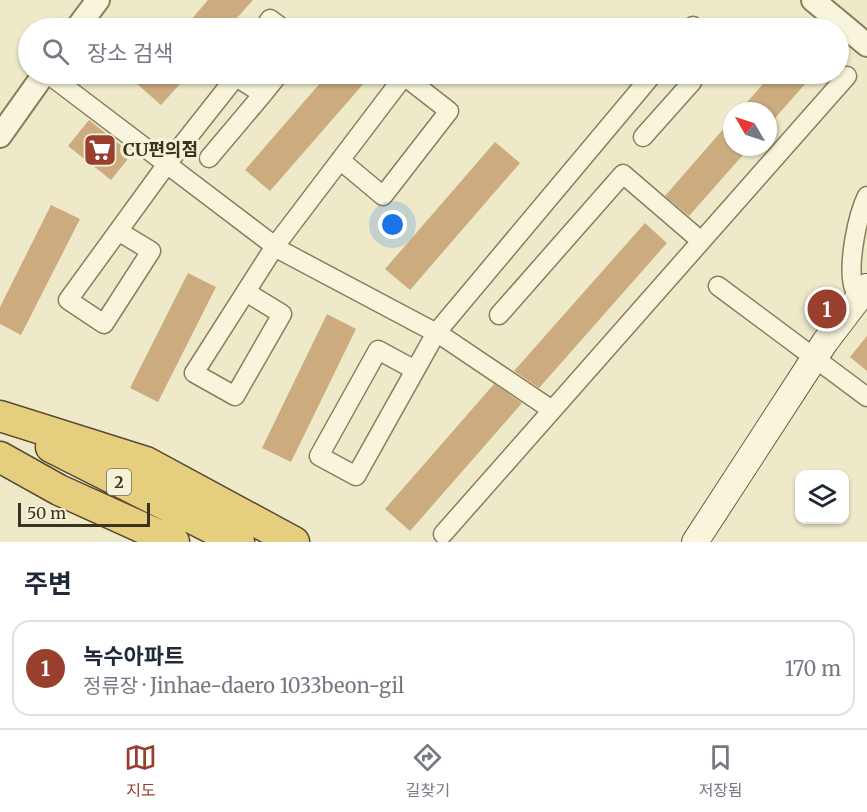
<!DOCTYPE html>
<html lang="ko">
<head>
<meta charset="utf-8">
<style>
	body { margin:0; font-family:Merriweather,"Noto Sans KR",serif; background:#f6f6f7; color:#1f2937 }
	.controls { position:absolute; right:18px; bottom:18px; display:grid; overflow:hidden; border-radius:12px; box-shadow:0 2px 4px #0004 }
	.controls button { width:54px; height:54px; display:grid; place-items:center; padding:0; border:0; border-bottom:2px solid #e0e1e3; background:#fff; color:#1f2937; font:30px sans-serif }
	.compass { position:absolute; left:723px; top:102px; width:54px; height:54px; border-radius:50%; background:#fff; box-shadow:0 2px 4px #0004; rotate:309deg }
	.scale { position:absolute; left:18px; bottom:15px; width:132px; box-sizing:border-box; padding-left:6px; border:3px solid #3b3221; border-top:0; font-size:16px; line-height:21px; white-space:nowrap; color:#3b3221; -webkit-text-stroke:4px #f6f2d8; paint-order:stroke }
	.you { position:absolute; left:393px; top:225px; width:21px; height:21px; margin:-15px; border:4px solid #fff; border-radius:50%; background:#1a73e8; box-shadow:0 0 0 9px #1a73e833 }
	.badge { display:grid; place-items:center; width:39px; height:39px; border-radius:50%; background:#993f2e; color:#fff; font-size:20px; font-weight:700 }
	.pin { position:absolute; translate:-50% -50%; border:3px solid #fff; box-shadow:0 2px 6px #0006 }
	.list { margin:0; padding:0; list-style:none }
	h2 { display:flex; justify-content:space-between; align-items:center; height:78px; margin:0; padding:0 24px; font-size:26px }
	h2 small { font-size:20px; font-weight:400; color:#747a83 }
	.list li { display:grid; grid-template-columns:39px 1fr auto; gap:18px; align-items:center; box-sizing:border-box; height:96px; margin:0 12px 12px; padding:0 12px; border:2px solid #e0e1e3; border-radius:18px }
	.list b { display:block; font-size:22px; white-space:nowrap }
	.list p { margin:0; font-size:20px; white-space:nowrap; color:#747a83 }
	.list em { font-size:20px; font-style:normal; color:#747a83 }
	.icon { flex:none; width:33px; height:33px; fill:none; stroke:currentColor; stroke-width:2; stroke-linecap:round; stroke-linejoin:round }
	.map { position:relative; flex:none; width:867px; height:542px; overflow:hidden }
	.search { position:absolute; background:#fff; box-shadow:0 2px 4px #0004; left:18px; right:18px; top:18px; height:66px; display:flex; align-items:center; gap:15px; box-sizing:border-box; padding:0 21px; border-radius:33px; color:#747a83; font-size:22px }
	.sheet { height:186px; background:#fff }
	nav { display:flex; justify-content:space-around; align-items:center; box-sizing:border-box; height:84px; border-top:2px solid #e0e1e3; background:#fff; font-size:16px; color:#747a83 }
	nav a { display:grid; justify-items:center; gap:3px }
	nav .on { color:#993f2e }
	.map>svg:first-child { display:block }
	.building { fill:#ccac7f }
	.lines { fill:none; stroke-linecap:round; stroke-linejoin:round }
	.minor-casing { stroke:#8b7d5d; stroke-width:21 }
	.tertiary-casing { stroke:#8b7d5d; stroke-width:26 }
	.secondary-casing { stroke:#6d5e40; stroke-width:28 }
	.trunk-casing { stroke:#594a31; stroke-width:33 }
	.minor { stroke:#f9f5dc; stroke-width:18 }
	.tertiary { stroke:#f9f5dc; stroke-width:22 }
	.secondary { stroke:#f9f5dc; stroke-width:26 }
	.trunk { stroke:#e6ce7f; stroke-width:30 }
	.labels { text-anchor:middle; stroke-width:6; stroke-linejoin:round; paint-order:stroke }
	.shield { fill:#f6f2d8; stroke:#736c58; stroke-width:1.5 }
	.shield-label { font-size:16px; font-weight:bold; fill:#3b3221 }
	.poi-label { font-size:18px; font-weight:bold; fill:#3b3221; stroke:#f6f2d8; text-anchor:start }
</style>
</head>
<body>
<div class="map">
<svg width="867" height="542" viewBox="0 0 867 542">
	<rect width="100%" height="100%" fill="#eee9c9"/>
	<path class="building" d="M208,0h45l-25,28h-44z
		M145,74h44l-28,31 -25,-22z
		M328,74h44l-102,117 -25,-21z
		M772,74h42l-46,52v-15h-29z
		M732,119v28h18l-61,69 -24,-20z
		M89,120l43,34 -21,26 -43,-34z
		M495,142l25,21 -110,127 -25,-21z
		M51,205l29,14 -59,116 -21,-11v-17z
		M645,223l22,20 -128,145 -25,-17z
		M188,273l28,14 -58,115 -28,-14z
		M327,314l29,15 -65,133 -29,-14z
		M867,336v35l-17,-14z
		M494,384l28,19 -112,128 -25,-22z"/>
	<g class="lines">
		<g class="minor-casing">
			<path id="minor" d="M264,28l6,-9 12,9
				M691,28l2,-2 2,2
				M48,74l232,176 162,86 110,74
				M236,77l27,17 16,-20
				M643,137l49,-55
				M209,158l54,-64
				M118,231l33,20 -47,73 -36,-24 99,-136 71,-90
				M718,286l149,111
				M246,292l36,22 -47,82 -41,-23 81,-127 129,-170 45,35 -66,85 -43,-36
				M859,298c-2,-4 -5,-9 -6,-13 -5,-22 4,-69 14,-89
				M499,315l124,-141 78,67
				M415,370l-37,-20 -59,106 37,20 80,-143 217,-259
				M443,534l404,-458"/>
		</g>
		<g class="tertiary-casing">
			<path id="tertiary" d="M813,0l54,45
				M77,28l21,-28
				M0,136l44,-62"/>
		</g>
		<g class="secondary-casing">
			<path id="secondary" d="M695,542l130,-200 42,-55"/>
		</g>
		<g class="trunk-casing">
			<path id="trunk" d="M0,416l146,46 148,80
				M51,447l188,95
				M0,457l59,33 115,52"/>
		</g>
		<use href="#minor" class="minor"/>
		<use href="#tertiary" class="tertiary"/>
		<use href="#secondary" class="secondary"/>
		<use href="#trunk" class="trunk"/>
	</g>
	<defs>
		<g id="supermarket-square" transform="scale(1.725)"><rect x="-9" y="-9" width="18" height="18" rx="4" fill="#993f2e" stroke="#f6f2d8"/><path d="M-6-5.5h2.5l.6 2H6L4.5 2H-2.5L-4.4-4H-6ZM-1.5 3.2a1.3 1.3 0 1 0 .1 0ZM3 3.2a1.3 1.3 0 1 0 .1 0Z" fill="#fff"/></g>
	</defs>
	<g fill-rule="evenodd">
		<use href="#supermarket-square" x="100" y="150"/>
	</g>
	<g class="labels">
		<rect class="shield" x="107" y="469" width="24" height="26" rx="4.5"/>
		<g class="shield-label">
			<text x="119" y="488">2</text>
		</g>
		<g class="poi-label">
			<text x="123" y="156">CU편의점</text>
		</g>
	</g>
</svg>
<div class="controls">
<button><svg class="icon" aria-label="layers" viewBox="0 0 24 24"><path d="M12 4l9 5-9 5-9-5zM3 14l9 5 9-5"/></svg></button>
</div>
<svg class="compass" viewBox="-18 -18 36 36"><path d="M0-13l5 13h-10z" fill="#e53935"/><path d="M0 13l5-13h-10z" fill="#747a83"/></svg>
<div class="scale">50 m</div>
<div class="you"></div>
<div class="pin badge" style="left:827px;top:309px">1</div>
<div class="search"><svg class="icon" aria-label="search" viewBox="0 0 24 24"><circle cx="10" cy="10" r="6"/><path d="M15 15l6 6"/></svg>장소 검색</div>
</div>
<section class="sheet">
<h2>주변<small></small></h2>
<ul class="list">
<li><span class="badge">1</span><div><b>녹수아파트</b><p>정류장 · Jinhae-daero 1033beon-gil</p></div><em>170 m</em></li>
</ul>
</section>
<nav>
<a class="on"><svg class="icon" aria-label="map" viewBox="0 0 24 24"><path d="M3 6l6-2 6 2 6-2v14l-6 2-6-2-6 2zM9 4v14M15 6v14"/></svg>지도</a>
<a><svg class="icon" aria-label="directions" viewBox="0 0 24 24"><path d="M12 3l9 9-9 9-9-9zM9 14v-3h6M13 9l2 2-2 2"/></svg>길찾기</a>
<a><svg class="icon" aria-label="saved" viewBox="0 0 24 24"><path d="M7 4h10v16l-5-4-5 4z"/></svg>저장됨</a>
</nav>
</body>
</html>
